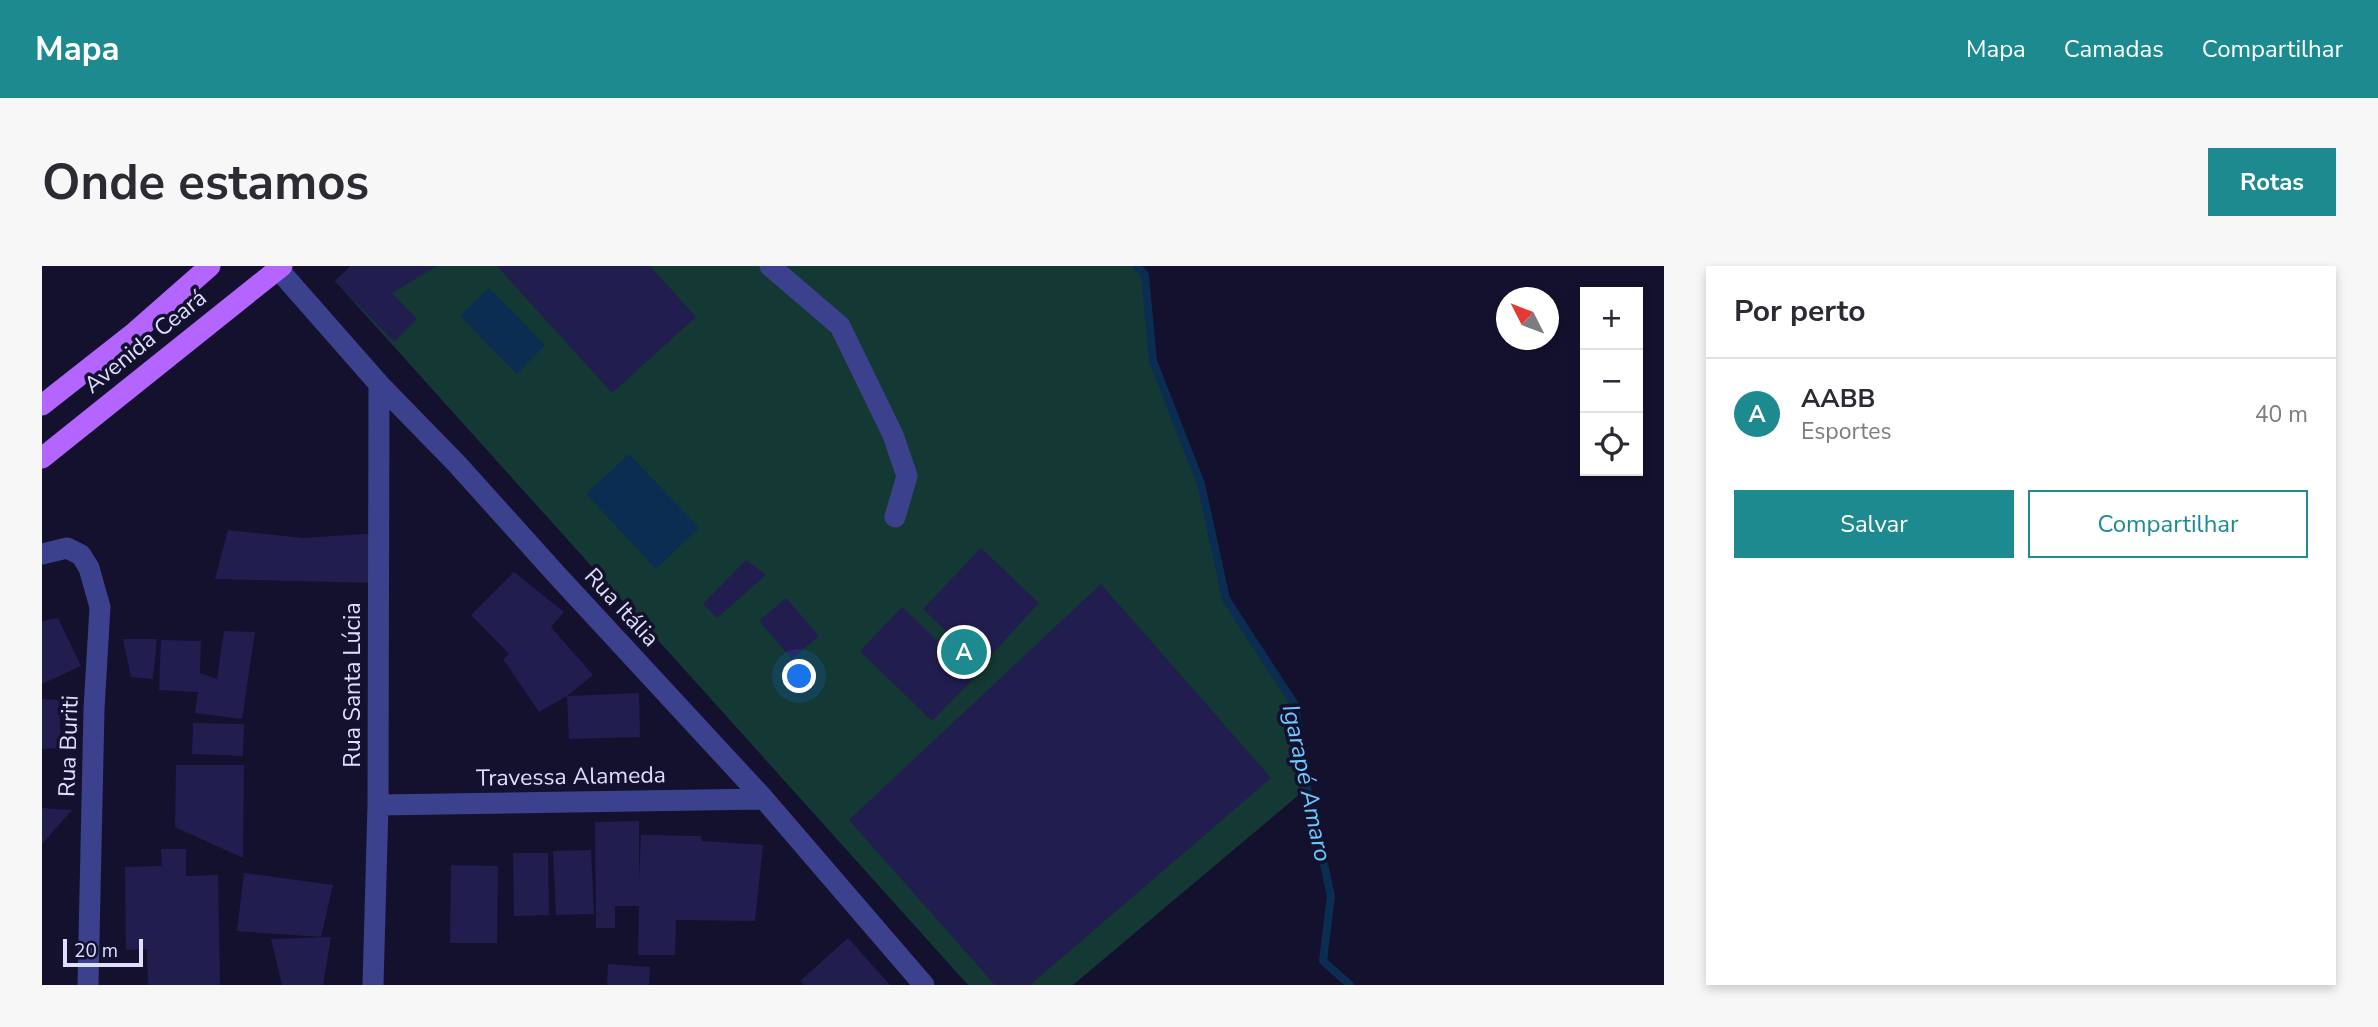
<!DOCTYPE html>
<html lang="pt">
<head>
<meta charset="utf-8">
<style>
	body { margin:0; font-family:"Nunito Sans",sans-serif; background:#f7f7f7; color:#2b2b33 }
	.controls { position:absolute; right:21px; top:21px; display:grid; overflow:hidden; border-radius:0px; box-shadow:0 4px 10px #0003 }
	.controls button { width:63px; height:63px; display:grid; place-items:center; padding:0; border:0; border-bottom:2px solid #e1e1e2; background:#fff; color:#2b2b33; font:35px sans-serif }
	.compass { position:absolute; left:1454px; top:21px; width:63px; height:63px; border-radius:50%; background:#fff; box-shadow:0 4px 10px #0003; rotate:312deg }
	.scale { position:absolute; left:21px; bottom:18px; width:80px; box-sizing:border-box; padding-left:7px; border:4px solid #dedeff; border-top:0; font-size:19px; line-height:24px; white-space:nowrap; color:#dedeff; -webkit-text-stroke:5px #13112e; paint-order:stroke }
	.you { position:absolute; left:758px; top:411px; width:24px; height:24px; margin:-18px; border:5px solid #fff; border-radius:50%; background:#1a73e8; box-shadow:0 0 0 10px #1a73e833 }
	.badge { display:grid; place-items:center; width:46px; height:46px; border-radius:50%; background:#1c8a8e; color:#fff; font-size:23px; font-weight:700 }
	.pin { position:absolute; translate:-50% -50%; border:4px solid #fff; box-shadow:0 2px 7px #0006 }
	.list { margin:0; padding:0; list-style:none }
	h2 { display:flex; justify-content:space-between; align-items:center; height:91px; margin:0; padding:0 28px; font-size:30px }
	h2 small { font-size:23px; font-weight:400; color:#7c7c81 }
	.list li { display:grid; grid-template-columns:46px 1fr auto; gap:21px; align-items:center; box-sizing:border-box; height:112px; padding:0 28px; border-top:2px solid #e1e1e2 }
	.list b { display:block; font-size:26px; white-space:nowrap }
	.list p { margin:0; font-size:23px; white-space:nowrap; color:#7c7c81 }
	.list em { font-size:23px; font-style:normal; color:#7c7c81 }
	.actions { display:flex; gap:14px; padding:21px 28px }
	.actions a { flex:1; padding:16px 0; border:2px solid #1c8a8e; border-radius:0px; text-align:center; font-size:24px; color:#1c8a8e }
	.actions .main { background:#1c8a8e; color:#fff }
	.icon { flex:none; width:38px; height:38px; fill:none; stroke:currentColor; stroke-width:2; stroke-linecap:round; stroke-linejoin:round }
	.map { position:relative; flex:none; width:1622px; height:719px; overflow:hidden; border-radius:0px }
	header { display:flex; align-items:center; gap:42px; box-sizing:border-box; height:98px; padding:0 35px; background:#1c8a8e; color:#fff }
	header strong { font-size:33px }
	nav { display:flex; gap:38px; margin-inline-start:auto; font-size:24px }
	.intro { display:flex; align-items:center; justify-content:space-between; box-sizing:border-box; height:168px; padding:0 42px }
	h1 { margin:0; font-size:49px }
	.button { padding:18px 32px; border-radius:0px; background:#1c8a8e; color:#fff; font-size:24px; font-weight:700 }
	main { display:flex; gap:42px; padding:0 42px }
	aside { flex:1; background:#fff; border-radius:0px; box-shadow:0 4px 10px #0003 }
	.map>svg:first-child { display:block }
	.green { fill:#143833 }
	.water { fill:#0c2d52 }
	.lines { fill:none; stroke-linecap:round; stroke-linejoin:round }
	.stream { stroke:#0c2d52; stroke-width:8 }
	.building { fill:#221d4f }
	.minor { stroke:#3c418d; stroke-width:21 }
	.major { stroke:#b565ff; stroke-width:21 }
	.labels { text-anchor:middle; stroke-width:7; stroke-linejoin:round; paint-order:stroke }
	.street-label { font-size:23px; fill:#dedeff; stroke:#13112e }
	.water-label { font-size:24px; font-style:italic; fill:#6ccaff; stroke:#13112e }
</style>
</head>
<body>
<header>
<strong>Mapa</strong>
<nav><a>Mapa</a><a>Camadas</a><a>Compartilhar</a></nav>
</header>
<div class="intro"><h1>Onde estamos</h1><a class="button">Rotas</a></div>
<main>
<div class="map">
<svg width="1622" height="719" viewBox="0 0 1622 719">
	<rect width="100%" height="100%" fill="#13112e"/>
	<path class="green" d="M309,0h786l8,9 8,86 48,123 25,115 69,106 12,83 -234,197h-105l-633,-704z"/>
	<path class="water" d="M447,22l56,57 -28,29 -57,-58z
		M587,188l70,74 -43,41 -70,-75z"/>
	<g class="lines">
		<path class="stream" d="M1095,0l8,9 8,86 48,123 25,115 69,106 12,83 24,108 -8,65 27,24"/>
	</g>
	<path class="building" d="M309,0h86l-45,27 25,26 -23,23 -59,-61z
		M455,0h153l46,51 -84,76z
		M186,264l74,8 77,-5v50l-164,-4z
		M939,282l58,55 -57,62 -59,-56z
		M704,294l20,15 -49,43 -14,-14z
		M472,306l50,40 -13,15 42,48 -26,21 -28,16 -36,-53 6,-5 -38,-39z
		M1059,318l170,194 -241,207h-35l-146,-165z
		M744,332l33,38 -27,23 -33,-38z
		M860,341l73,70 -43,44 -72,-70z
		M16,352l23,48 -39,18v-63z
		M182,365l31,1 -13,87 -47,-6 3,-21 -39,-2 2,-50 40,1 -1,32 17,6z
		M81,373h34l-4,40 -22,-2z
		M597,427l1,44 -71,2 -2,-43z
		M0,433l17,1 2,48 -19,1z
		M151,457l51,1 -1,32 -51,-2z
		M134,499h68l-1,93 -68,-31z
		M0,542l30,2 -30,34z
		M597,555v63l2,-49 60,1 1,5 61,4 -8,76 -79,-1 -1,35h-37l1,-49h-24v22h-19l-1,-106z
		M119,583h25v27l32,-1 2,110h-72l-1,-36 -21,1 -1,-83 37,-1z
		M549,584l3,64 -38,1 -3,-64z
		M471,587h35l1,62 -35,1z
		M409,599l47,1 -1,77h-47z
		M202,607l89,12 -12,52 -84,-6z
		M289,671l-8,48h-41l-11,-46z
		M806,672l42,47h-86l-4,-4z
		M566,698l42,3 -1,18h-42z"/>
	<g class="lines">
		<path class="minor" d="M728,0l70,60 18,37 35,72 14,41 -12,41
			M236,3l101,115 78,80 99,110 208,225 160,186
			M0,288l25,-6 14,7 8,13 11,39 -6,102 -6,276
			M336,539l386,-6
			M331,719l5,-180 1,-421"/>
		<path class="major" d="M0,139l93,-73 75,-66
			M0,192l240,-192"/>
	</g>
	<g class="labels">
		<g class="street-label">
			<text transform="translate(103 75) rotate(-39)" y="8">Avenida Ceará</text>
			<text transform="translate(580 341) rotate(47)" y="8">Rua Itália</text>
			<text transform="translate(310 419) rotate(-90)" y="8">Rua Santa Lúcia</text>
			<text transform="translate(26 480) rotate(-88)" y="8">Rua Buriti</text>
			<text transform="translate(529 510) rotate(-1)" y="8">Travessa Alameda</text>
		</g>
		<g class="water-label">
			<text transform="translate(1265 517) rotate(78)" y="8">Igarapé Amaro</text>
		</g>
	</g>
</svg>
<div class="controls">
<button>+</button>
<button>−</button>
<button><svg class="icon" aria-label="locate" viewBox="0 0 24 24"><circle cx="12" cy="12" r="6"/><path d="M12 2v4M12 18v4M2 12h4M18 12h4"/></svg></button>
</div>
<svg class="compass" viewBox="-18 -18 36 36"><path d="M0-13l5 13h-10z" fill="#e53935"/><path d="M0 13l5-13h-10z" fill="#7c7c81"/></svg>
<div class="scale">20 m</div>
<div class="you"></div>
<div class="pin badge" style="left:922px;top:386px">A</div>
</div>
<aside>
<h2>Por perto<small></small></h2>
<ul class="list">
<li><span class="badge">A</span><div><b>AABB</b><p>Esportes</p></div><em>40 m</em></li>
</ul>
<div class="actions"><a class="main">Salvar</a><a>Compartilhar</a></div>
</aside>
</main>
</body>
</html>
